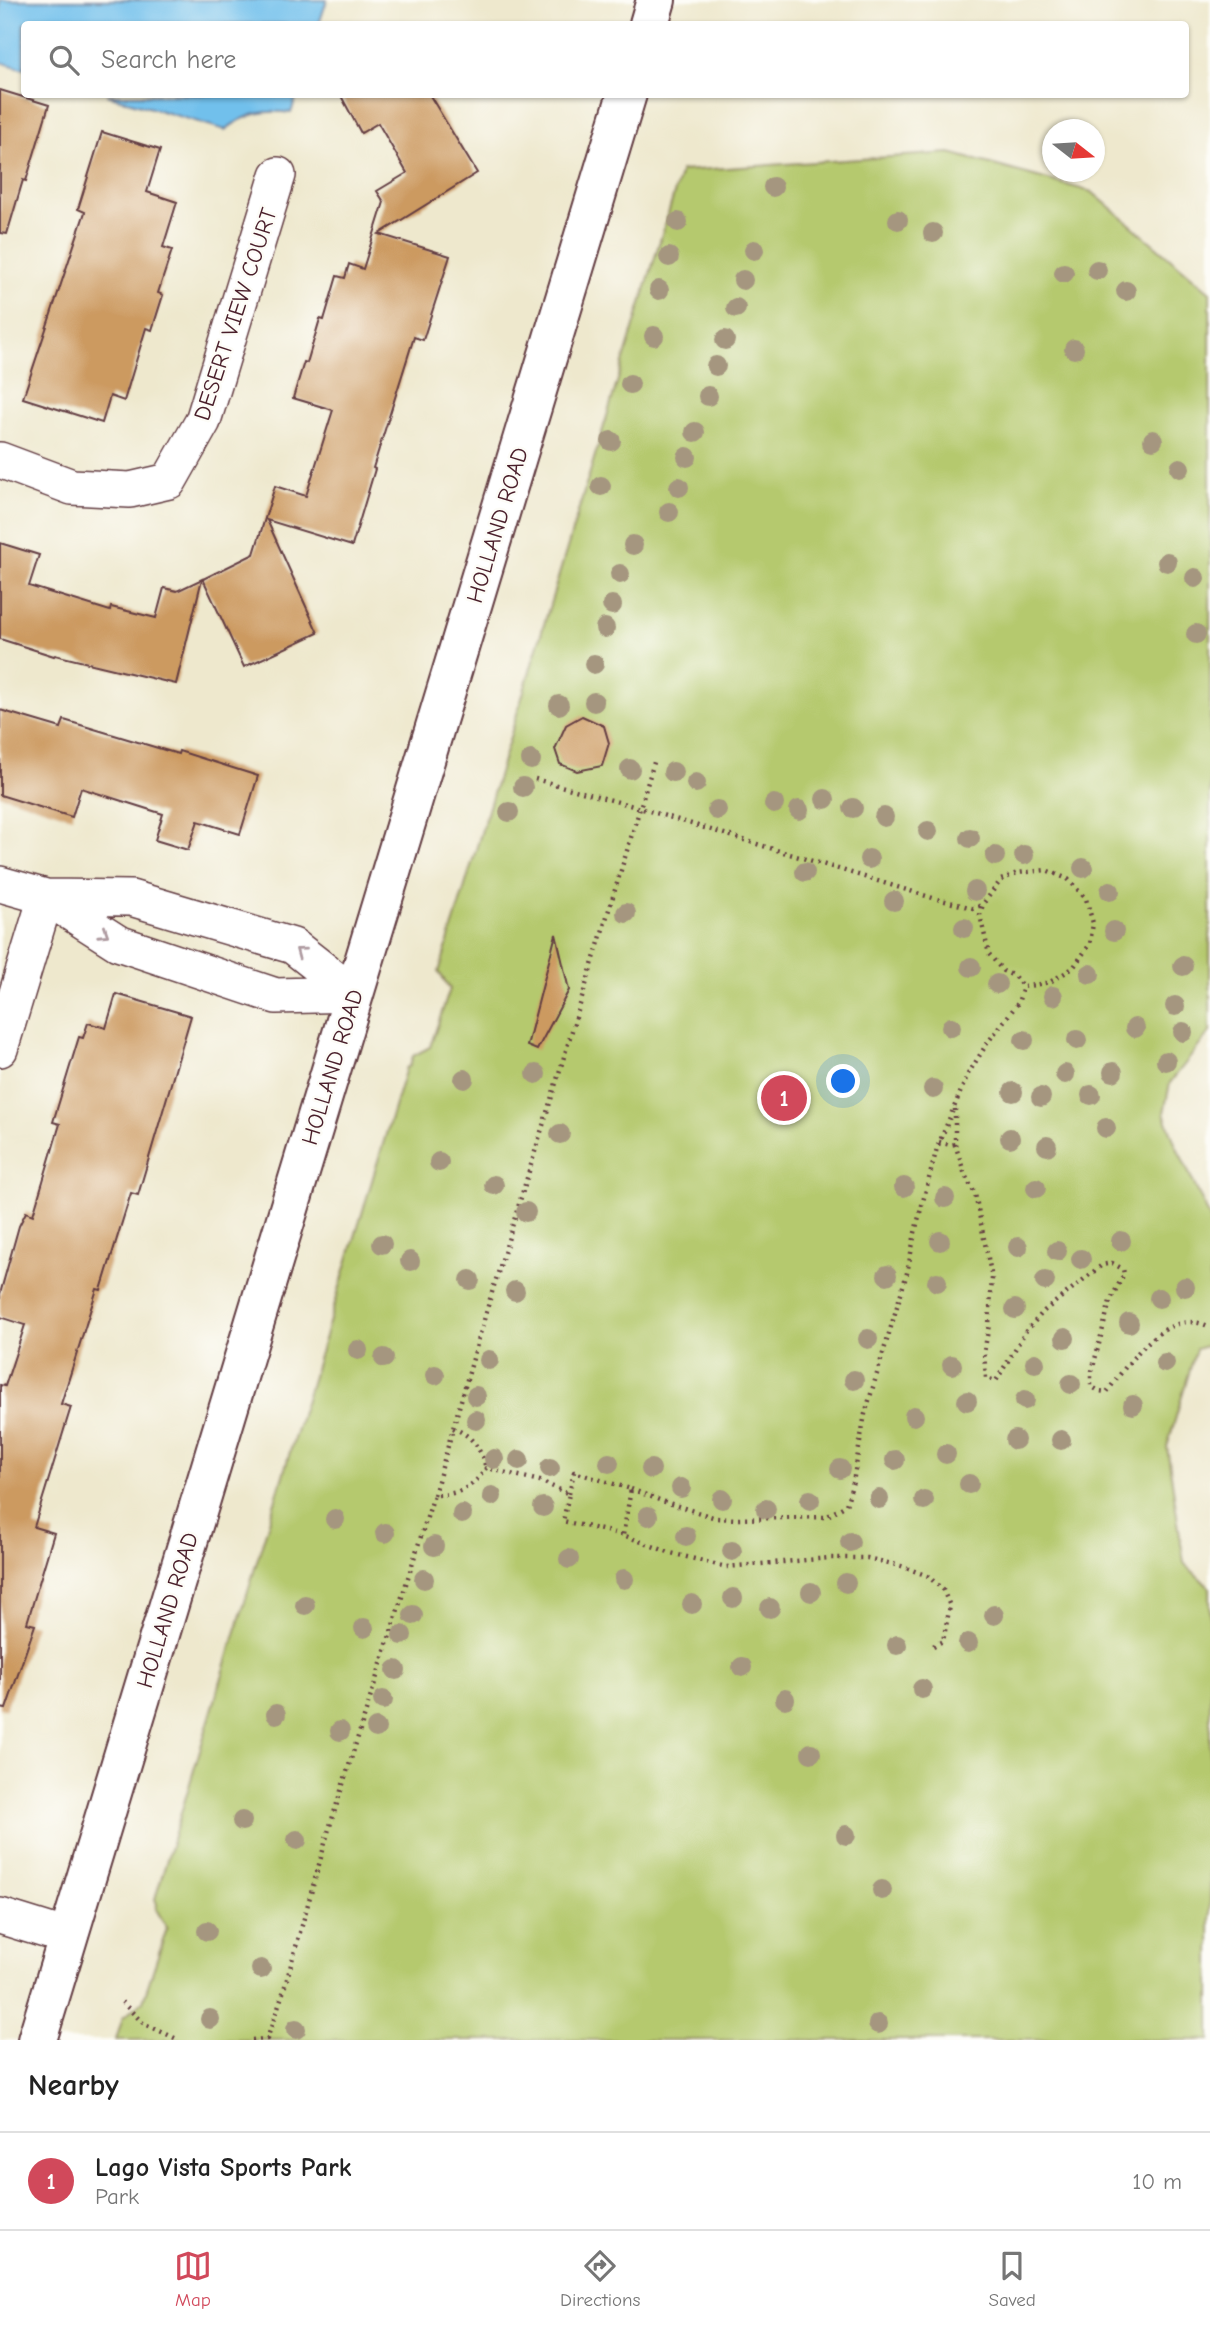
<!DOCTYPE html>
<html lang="en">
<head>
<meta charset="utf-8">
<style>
	body { margin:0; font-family:"Comic Neue",sans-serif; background:#f6f6f6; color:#222 }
	.compass { position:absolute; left:1042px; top:119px; width:63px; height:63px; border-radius:50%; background:#fff; box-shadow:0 2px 5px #0004; rotate:107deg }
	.you { position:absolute; left:844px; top:1082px; width:24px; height:24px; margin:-18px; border:5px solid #fff; border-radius:50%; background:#1a73e8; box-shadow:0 0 0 10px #1a73e833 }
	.badge { display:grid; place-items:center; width:46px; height:46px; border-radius:50%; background:#d1495b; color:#fff; font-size:23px; font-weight:700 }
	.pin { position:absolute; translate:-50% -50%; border:4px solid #fff; box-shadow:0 2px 7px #0006 }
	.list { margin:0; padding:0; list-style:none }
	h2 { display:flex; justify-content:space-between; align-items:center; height:91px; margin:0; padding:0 28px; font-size:30px }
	h2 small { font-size:23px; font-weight:400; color:#767676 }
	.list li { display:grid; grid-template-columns:46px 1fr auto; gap:21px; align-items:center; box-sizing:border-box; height:98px; padding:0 28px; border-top:2px solid #e0e0e0 }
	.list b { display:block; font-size:26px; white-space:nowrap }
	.list p { margin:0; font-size:23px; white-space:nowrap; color:#767676 }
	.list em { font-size:23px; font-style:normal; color:#767676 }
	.icon { flex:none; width:38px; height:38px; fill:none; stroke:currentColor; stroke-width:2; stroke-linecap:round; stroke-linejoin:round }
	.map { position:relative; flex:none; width:1210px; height:2040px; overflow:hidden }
	.search { position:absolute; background:#fff; box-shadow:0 2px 5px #0004; left:21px; right:21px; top:21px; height:77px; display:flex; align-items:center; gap:18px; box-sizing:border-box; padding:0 24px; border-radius:7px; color:#767676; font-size:26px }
	.sheet { height:189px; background:#fff }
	nav { display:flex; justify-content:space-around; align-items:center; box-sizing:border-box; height:98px; border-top:2px solid #e0e0e0; background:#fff; font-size:19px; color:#767676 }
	nav a { display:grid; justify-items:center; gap:4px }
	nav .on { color:#d1495b }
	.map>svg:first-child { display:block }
	.green { fill:#b5c96e; stroke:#80744c; stroke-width:2 }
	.water { fill:#71c0ec; stroke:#5e708c; stroke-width:2 }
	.building { fill:#cc9a61 }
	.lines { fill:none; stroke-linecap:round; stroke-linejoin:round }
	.minor-casing { stroke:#633d43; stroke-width:38 }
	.secondary-casing { stroke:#633d43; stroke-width:42 }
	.path { stroke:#633d43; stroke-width:4.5; stroke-dasharray:2 5; stroke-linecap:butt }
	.minor { stroke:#fff; stroke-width:35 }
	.secondary { stroke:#fff; stroke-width:38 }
	.tree { fill:#a5967f }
	.oneway { stroke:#ae9aa0 }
	.labels { text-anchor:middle; stroke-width:5; stroke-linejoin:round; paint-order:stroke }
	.street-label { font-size:23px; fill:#4a1f2b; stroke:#fdfcf7 }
</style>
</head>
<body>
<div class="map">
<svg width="1210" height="2040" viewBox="0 0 1210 2040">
	<rect width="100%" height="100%" fill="#fdfcf7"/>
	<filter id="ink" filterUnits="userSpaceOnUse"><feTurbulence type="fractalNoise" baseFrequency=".0143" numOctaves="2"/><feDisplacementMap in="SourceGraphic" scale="14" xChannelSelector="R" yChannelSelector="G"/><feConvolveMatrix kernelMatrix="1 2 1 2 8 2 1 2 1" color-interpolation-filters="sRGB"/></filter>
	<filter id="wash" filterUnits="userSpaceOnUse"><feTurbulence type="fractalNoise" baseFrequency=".00686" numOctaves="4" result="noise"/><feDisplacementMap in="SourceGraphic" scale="28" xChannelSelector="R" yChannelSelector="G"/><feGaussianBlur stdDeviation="1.57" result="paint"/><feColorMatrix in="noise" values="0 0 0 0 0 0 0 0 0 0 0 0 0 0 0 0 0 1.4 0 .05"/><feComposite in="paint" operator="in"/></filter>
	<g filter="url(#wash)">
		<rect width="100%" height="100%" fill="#eee8cd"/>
		<path class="green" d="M950,153l142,39 118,100v740l-40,51 -6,30 11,30 35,75v127l-14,4 -29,98 17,116 26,25v452h-1094l7,-23 20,-16 24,-73 -11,-19 1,-5 -2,-5 251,-831 4,-2 3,-10 17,-9 20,-58 -11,-17 242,-801z"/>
		<path class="water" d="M0,0h327l-8,24h-295v45l-24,-7z
			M107,95l189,-1 1,1 -6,18c-27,-4 -45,1 -66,17z"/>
		<g id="blocks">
			<path class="building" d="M0,90l49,15 -23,76 -3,-1 -16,54 -7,-1z
				M340,94h89l48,79 -98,61 71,22 -27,84 -9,-3 -41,131 2,1 -23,77 -85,-26 51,113 -74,34 -41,-88 51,-25 21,-68 31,10 27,-86 -40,-12 11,-36 3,1 13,-44 4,1 13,-44 8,2 4,-14 14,5 21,-67 -7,-11 30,-18 -29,-50 -17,10z
				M102,132l58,18 -13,42 30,10 -14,45 9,3 -14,43 5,2 -11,35 -6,-2 -22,73 -14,-5 -8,27 -79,-25 62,-186 -7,-3z
				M0,543l39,12 -10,31 81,25 1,-4 45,11 8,-30 13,3 25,-12 -26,105 -121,-29 -1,1 -54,-17z
				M0,710l61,18 3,-8 114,34 1,-3 79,25 -18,58 -42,-13 -10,29 -33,-10 8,-26 -82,-26 -9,29 -72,-22z
				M582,716l22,10 5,17 -7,23 -25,5 -17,-7 -5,-15 11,-24z
				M556,934l13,56 -32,60 -10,-4z
				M116,994l75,22 -53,179 -7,-2 -30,97 -4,-1 -36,115 10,3 -37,120 20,6 -27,90 8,2 -29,84 -6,-1v-323l5,1 20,-61 -25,-8v-23l19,-68 7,-14 7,3 27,-91 -7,-2 26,-85 4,1 5,-15 18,5z"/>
		</g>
	</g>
	<g filter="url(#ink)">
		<use href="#blocks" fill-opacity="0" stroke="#633d43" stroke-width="2"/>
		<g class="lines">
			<g class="minor-casing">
				<path id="minor" d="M0,460l72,27 58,3 39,-9 34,-60 75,-246
					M0,884l46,13 85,1 162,48 61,48
					M46,897l72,46 158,53 78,-2
					M0,1049l46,-152
					M0,1916l68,21"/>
			</g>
			<g class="secondary-casing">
				<path id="secondary" d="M649,24l7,-24
					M37,2040l590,-1946"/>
			</g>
			<path class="path" d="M535,779l98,27 300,92 40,10 9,-3
				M955,1109v35l10,31 10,19 17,84 -3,47 -5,28 2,25 10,3 30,-50 18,-20 58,-46 10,-2 11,6 1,5 -14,27 -19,74v11l8,5 8,1c22,-30 60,-87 103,-65
				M939,1142l11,3 5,-1
				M453,1428c20,8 27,20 33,40
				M631,1489l31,12 54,17 21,1 89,-2 20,-12 7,-23 12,-68 42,-141 9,-45 21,-80 31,-74 20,-32 30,-39 5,-16 27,-5 23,-14 17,-24 3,-21 -7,-24 -18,-20 -22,-9 -29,3 -16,7 -18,24 -3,11 9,39 14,17 11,5 9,11
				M569,1494l5,-22 57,17 -8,46
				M434,1495l56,-196 165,-540
				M122,2002l21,21 36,17
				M252,2040l15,-1 16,-46 46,-164 105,-334c23,0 39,-7 52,-27l54,13 29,13 -6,27 60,14 48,18 55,14 104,-9h37l34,8 27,10 15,14 7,16 -7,35 -14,7"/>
			<use href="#minor" class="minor"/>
			<use href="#secondary" class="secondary"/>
		</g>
		<g class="tree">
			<circle cx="773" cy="187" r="10"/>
			<circle cx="898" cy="220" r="10"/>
			<circle cx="678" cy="222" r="10"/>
			<circle cx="933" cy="233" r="10"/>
			<circle cx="754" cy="250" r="10"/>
			<circle cx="669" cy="257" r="10"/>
			<circle cx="1097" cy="270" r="10"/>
			<circle cx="1064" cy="273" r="10"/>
			<circle cx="743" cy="280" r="10"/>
			<circle cx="659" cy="290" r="10"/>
			<circle cx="1126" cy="291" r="10"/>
			<circle cx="736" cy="308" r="10"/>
			<circle cx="654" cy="336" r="10"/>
			<circle cx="725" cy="340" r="10"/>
			<circle cx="1074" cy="349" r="10"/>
			<circle cx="716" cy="366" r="10"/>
			<circle cx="630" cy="384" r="10"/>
			<circle cx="708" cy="396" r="10"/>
			<circle cx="695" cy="432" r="10"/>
			<circle cx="1153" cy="440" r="10"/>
			<circle cx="611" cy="441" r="10"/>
			<circle cx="687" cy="457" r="10"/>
			<circle cx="1180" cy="468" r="10"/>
			<circle cx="601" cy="486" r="10"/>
			<circle cx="679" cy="487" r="10"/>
			<circle cx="669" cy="512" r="10"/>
			<circle cx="633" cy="545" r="10"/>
			<circle cx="1167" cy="562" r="10"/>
			<circle cx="620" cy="574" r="10"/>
			<circle cx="1195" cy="578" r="10"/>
			<circle cx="612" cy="605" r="10"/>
			<circle cx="605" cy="628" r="10"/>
			<circle cx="1196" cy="634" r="10"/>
			<circle cx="594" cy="664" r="10"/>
			<circle cx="594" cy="702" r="10"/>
			<circle cx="559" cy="705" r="10"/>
			<circle cx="531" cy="760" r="10"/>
			<circle cx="630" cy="769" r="10"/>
			<circle cx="673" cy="772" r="10"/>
			<circle cx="696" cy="783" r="10"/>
			<circle cx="523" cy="787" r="10"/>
			<circle cx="825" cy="799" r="10"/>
			<circle cx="774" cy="804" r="10"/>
			<circle cx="853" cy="808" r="10"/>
			<circle cx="717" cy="810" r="10"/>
			<circle cx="799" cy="810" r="10"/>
			<circle cx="509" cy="812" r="10"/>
			<circle cx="884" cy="817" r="10"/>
			<circle cx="928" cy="831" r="10"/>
			<circle cx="970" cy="838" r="10"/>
			<circle cx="1024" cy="855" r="10"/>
			<circle cx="995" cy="856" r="10"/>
			<circle cx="869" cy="859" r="10"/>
			<circle cx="1083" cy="868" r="10"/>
			<circle cx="805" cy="872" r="10"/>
			<circle cx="975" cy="891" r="10"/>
			<circle cx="1110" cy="891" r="10"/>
			<circle cx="894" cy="901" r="10"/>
			<circle cx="626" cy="913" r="10"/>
			<circle cx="964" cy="928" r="10"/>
			<circle cx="1114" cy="931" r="10"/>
			<circle cx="1183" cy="966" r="10"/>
			<circle cx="971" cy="967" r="10"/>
			<circle cx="1090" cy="974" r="10"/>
			<circle cx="997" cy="984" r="10"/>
			<circle cx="1053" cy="996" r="10"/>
			<circle cx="1175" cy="1006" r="10"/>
			<circle cx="951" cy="1027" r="10"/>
			<circle cx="1135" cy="1028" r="10"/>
			<circle cx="1183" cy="1032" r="10"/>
			<circle cx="1024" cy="1040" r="10"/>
			<circle cx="1077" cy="1040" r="10"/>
			<circle cx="1166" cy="1061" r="10"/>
			<circle cx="1113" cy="1072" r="10"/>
			<circle cx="536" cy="1074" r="10"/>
			<circle cx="1065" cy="1074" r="10"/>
			<circle cx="464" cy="1079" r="10"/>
			<circle cx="933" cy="1089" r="10"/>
			<circle cx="1013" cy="1092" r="10"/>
			<circle cx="1091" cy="1095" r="10"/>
			<circle cx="1041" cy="1097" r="10"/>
			<circle cx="1106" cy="1128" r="10"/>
			<circle cx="560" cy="1134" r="10"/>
			<circle cx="1010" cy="1138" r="10"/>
			<circle cx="1047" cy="1146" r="10"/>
			<circle cx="439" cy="1162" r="10"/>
			<circle cx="494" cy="1185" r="10"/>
			<circle cx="904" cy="1187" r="10"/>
			<circle cx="1036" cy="1188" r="10"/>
			<circle cx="945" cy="1198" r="10"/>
			<circle cx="526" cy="1212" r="10"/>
			<circle cx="940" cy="1241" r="10"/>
			<circle cx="1121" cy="1241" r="10"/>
			<circle cx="382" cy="1244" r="10"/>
			<circle cx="1018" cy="1247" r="10"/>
			<circle cx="1057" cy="1251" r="10"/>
			<circle cx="1081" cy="1259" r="10"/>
			<circle cx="410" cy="1261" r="10"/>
			<circle cx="887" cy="1275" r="10"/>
			<circle cx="470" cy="1280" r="10"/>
			<circle cx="1045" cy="1281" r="10"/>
			<circle cx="937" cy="1282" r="10"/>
			<circle cx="1185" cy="1287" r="10"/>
			<circle cx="515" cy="1291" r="10"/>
			<circle cx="1159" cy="1298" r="10"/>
			<circle cx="1015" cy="1309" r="10"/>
			<circle cx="1129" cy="1323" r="10"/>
			<circle cx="1065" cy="1338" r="10"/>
			<circle cx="868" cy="1339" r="10"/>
			<circle cx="358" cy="1350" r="10"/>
			<circle cx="384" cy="1358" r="10"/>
			<circle cx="489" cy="1360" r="10"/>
			<circle cx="1035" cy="1363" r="10"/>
			<circle cx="1165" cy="1363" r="10"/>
			<circle cx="952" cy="1365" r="10"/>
			<circle cx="435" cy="1375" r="10"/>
			<circle cx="854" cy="1380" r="10"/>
			<circle cx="1071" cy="1384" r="10"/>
			<circle cx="476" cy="1396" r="10"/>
			<circle cx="1025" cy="1400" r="10"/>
			<circle cx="967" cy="1401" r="10"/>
			<circle cx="1133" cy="1405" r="10"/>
			<circle cx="914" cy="1416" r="10"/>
			<circle cx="476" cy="1420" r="10"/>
			<circle cx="1015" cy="1440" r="10"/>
			<circle cx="1061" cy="1440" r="10"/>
			<circle cx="946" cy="1454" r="10"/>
			<circle cx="494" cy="1459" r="10"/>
			<circle cx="519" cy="1460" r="10"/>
			<circle cx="895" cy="1460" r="10"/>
			<circle cx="609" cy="1463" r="10"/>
			<circle cx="550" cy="1468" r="10"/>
			<circle cx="651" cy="1469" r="10"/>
			<circle cx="840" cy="1469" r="10"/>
			<circle cx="969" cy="1484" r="10"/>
			<circle cx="681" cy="1488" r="10"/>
			<circle cx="492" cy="1496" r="10"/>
			<circle cx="722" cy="1499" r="10"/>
			<circle cx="879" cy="1499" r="10"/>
			<circle cx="810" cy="1500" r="10"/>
			<circle cx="924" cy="1500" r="10"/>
			<circle cx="543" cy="1507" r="10"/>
			<circle cx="766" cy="1509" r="10"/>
			<circle cx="462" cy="1514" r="10"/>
			<circle cx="648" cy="1516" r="10"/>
			<circle cx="335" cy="1519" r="10"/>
			<circle cx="385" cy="1533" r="10"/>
			<circle cx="686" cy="1536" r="10"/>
			<circle cx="850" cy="1542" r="10"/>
			<circle cx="434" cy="1546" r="10"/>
			<circle cx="732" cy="1551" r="10"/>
			<circle cx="569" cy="1559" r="10"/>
			<circle cx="424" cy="1579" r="10"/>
			<circle cx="624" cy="1579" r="10"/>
			<circle cx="846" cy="1583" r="10"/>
			<circle cx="811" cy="1592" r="10"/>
			<circle cx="733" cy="1598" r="10"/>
			<circle cx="692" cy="1604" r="10"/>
			<circle cx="305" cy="1605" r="10"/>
			<circle cx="770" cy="1608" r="10"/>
			<circle cx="413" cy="1615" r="10"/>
			<circle cx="994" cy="1615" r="10"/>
			<circle cx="364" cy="1628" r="10"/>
			<circle cx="402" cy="1635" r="10"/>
			<circle cx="968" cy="1643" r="10"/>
			<circle cx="897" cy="1645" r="10"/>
			<circle cx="742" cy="1667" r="10"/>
			<circle cx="396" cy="1670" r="10"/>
			<circle cx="922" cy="1689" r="10"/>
			<circle cx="785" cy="1699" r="10"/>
			<circle cx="383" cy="1700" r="10"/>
			<circle cx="276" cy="1714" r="10"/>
			<circle cx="376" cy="1728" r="10"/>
			<circle cx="340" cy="1731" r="10"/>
			<circle cx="811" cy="1753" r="10"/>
			<circle cx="242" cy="1821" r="10"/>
			<circle cx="846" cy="1835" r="10"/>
			<circle cx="297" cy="1840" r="10"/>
			<circle cx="882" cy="1890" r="10"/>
			<circle cx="207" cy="1931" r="10"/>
			<circle cx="261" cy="1969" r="10"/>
			<circle cx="210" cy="2019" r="10"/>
			<circle cx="878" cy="2024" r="10"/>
			<circle cx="296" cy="2029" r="10"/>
		</g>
		<defs><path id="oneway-chevron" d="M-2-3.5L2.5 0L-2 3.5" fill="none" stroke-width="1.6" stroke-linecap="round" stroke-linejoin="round" transform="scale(1.75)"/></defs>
		<g class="oneway">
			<use href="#oneway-chevron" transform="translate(104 933) rotate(33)"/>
			<use href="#oneway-chevron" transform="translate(300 952) rotate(-143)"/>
		</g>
	</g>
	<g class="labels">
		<g class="street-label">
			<text transform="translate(235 314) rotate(-72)" y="8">DESERT VIEW COURT</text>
			<text transform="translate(497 525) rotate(-73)" y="8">HOLLAND ROAD</text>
			<text transform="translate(332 1067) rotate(-73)" y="8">HOLLAND ROAD</text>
			<text transform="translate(167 1610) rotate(-73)" y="8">HOLLAND ROAD</text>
		</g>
	</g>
</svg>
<svg class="compass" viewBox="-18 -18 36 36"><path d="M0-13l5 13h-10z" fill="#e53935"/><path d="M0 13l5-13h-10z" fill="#767676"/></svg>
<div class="you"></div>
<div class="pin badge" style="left:784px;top:1098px">1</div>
<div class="search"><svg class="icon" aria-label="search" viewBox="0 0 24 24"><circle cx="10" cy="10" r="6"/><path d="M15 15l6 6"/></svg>Search here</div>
</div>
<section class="sheet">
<h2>Nearby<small></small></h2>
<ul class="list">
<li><span class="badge">1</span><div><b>Lago Vista Sports Park</b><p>Park</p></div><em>10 m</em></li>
</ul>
</section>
<nav>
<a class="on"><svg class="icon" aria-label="map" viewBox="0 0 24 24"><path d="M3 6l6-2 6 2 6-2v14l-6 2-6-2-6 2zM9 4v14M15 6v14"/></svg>Map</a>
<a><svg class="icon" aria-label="directions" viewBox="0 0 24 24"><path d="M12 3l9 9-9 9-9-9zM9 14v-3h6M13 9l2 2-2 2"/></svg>Directions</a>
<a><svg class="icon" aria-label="saved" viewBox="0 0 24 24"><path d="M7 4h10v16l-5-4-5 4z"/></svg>Saved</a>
</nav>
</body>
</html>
